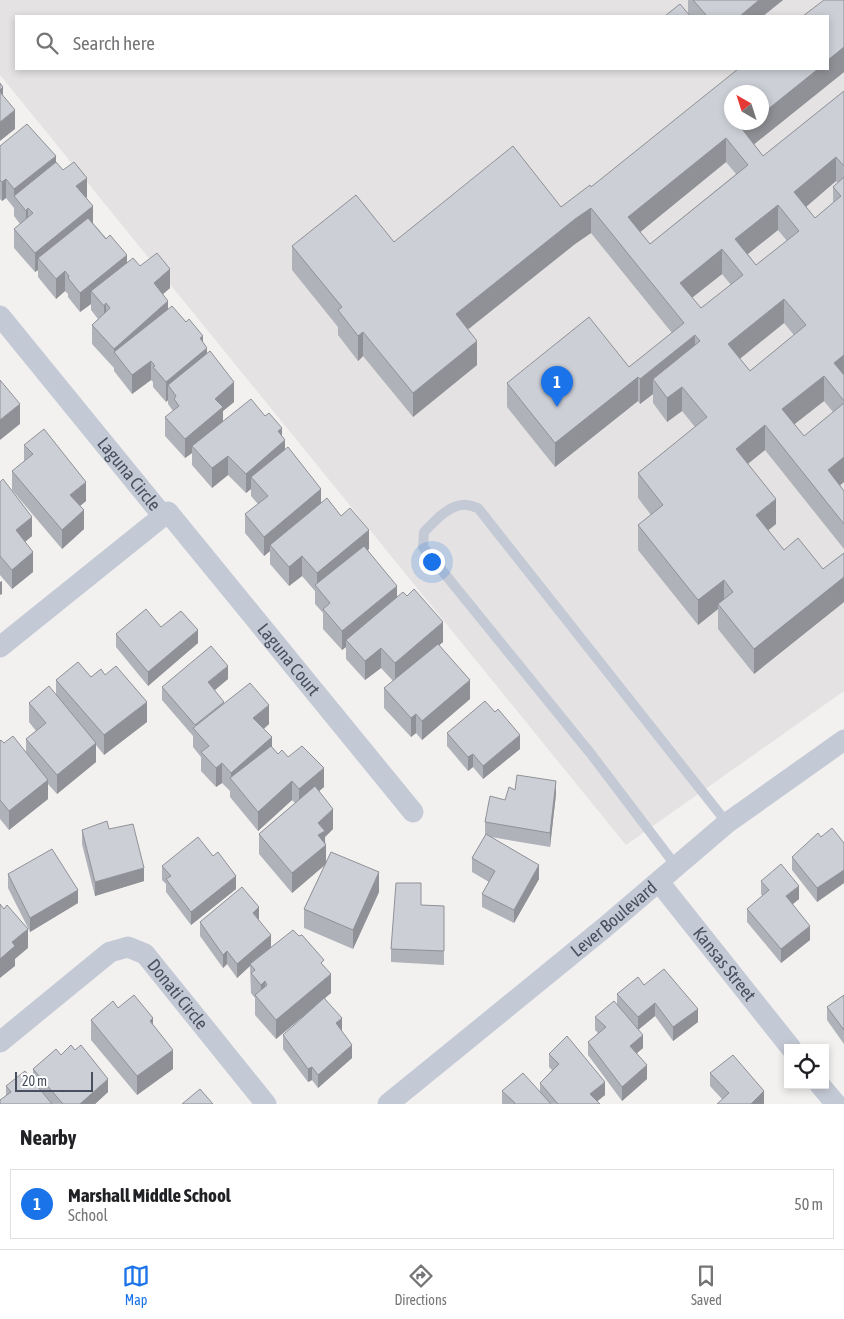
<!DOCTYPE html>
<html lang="en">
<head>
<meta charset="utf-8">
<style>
	body { margin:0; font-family:"Asap Condensed",sans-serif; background:#f6f6f6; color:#202124 }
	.controls { position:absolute; right:15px; bottom:15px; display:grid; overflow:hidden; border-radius:0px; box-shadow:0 2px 8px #0003 }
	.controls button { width:45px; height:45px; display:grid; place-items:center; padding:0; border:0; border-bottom:1px solid #e0e0e0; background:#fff; color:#202124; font:25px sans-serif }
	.compass { position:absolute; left:724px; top:85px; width:45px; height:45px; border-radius:50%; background:#fff; box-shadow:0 2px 8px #0003; rotate:321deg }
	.scale { position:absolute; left:15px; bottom:12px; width:78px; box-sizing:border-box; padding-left:5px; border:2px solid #48505f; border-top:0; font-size:14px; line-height:18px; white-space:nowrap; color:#48505f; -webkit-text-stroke:4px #fff; paint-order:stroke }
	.you { position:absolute; left:431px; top:561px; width:18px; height:18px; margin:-12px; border:4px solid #fff; border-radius:50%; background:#1a73e8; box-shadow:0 0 0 8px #1a73e833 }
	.badge { display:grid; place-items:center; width:32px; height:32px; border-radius:50%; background:#1a73e8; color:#fff; font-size:16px; font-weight:700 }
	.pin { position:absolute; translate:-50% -41px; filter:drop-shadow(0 1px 2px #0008) }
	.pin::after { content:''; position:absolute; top:26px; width:18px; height:15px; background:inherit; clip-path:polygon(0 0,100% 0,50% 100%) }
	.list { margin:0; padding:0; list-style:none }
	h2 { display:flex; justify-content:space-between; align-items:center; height:65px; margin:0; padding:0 20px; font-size:21px }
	h2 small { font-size:16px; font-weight:400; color:#757577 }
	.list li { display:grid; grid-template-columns:32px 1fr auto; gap:15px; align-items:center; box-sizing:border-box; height:70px; margin:0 10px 10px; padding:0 10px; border:1px solid #e0e0e0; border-radius:0px }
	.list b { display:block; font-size:19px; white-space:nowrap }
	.list p { margin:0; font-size:16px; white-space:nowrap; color:#757577 }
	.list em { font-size:16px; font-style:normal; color:#757577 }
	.icon { flex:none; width:28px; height:28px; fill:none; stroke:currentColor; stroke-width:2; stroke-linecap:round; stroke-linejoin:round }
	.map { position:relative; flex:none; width:844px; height:1104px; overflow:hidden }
	.search { position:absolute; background:#fff; box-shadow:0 2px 8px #0003; left:15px; right:15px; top:15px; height:55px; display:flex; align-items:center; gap:12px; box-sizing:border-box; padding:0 18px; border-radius:0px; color:#757577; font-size:19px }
	.sheet { height:145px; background:#fff }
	nav { display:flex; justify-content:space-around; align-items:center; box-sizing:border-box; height:70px; border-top:1px solid #e0e0e0; background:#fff; font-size:14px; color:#757577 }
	nav a { display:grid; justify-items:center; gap:2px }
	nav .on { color:#1a73e8 }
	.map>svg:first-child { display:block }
	.education { fill:#e4e2e2; fill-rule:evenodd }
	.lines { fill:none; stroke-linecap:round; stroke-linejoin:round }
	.lane { stroke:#c4cad5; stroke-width:10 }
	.street { stroke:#c4cad5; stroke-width:21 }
	.wall { fill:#afb2b8; fill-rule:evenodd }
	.shaded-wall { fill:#8f9196 }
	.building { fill:#cccfd6; stroke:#8f9196; fill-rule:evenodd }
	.labels { text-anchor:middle; stroke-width:4; stroke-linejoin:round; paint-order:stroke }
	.street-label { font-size:18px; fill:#48505f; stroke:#fff }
</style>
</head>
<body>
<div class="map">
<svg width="844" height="1104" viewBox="0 0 844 1104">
	<rect width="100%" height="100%" fill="#f3f1f0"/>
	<path class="education" d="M0,0h844v691l-218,154 -626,-770zM16,16h812v53h-812zM732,92h30v30h-30z"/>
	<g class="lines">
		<path class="lane" d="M676,866l-85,-112 -168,-207 1,-15c10,-10 23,-26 39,-27 4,-1 11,2 15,3l249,315"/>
		<g class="street">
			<path id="s1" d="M0,316l163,200"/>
			<path id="s2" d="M0,647l168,-135 245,300"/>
			<path id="s3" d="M659,882l132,166"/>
			<path id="s4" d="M0,1042l110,-90 18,-5 17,7 121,150"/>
			<path d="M820,1085l16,19"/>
			<path id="s5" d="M388,1104l216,-176 123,-105 117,-83"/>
		</g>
	</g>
	<path class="wall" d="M688,0h95l-20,16h-72l-3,-2z
		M844,0v72l-90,72 9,12 81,-65v391l-4,3 4,6v58l-79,-99 -17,14 28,60 -8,6 16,20 39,19 21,-16v49l-90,72 -36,-45v-20l-20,16 -60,-75v-25l13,-10 -13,-17v-25l57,-46 -13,-16 -15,11 -14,-19v-9l-13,10 -2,-3 -83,66 -48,-60v-24l122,-16 43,-34 -81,-100 -16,11 -107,85 9,36 -64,52 -50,-61 -5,5 -20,-26v-8l-46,-57v-24l102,-4 167,-35 30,-20zM726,162l10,12 -86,70 -10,-12zM836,181l2,2 -5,4v16l-18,15 -9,-11zM778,230l9,11 -31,24 -8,-11zM722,274l9,11 -30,23 -9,-10zM784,323l10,12 -44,36 -10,-12zM824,401l9,11 -29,24 -10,-12z
		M0,146l56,17 31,34 -1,1 7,25 34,39 13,4 30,22 -7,6 5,15 35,33 4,12 27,48 -11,9v10l59,15 3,13 36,54 20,13 28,33 -2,2 30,46 46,45 -4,3 31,54 -48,41 -6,-7 -5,4 -27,-29v-20l9,-7 -12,-13 -16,12 -19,-21v-12l-4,3 -19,-21v-16l-8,-9v-13l-13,-15 -13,10 -19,-22v-13l-6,5 -19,-23v-19l13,-10 -7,-8v-7l-5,4 -18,-18 -16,13 -20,-23v-12l-7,5 -20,-22v-19l8,-6 -5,-7v-4l-2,2 -13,-15v-5l-2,-2 -19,14 -18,-23v-3l-22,-24v-19l6,-6 -7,-9v-6l-11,8 -12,-15v-3l-3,-3 -9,8 -18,-22v-7l-3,2 -21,-24v-19l6,-5 -6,-8v-8l-8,-10 -4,3 -2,-2z
		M24,445l62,56 -6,5 4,23 -22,20 -50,-59v-19l12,-9z
		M0,482l32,54 -7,6 8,30 -21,17 -12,-14z
		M161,627l37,16 -50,43 -32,-39v-13z
		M105,675l42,47 -43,33 -8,-10v17l-39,32 -9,-10v15l-39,31 -9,-11v-78l26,11v-13l10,-8 -7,-9v-19l27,-8v-15l35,-3z
		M228,679l-14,11 10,13 45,21 -5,5 8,18 6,7 10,3 36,30 -5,4 14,38 -8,8 1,25 53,30 -26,57 -49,-21v-19l21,-44 -33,28 -33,-39v-20l36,-31 -3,-3 -34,31 -28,-34v-6l-8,-8 -6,4 -15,-16v-14l-8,-10v-11l-31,-36v-13z
		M447,733l73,16 -37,30 -10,-12 -5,4 -21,-25z
		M515,790l41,4 -6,53 -59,-10 48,42 -25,44 -32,-16v-13l7,-12 -17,-10v-14l13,-22v-14z
		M109,829l35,52 -49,15 -13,-52v-14z
		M821,837l23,6v40l-27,19 -25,-32v-13z
		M162,866l74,23 -45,36 -25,-33v-8l-4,-4z
		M8,874l70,29 -48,29 -22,-44z
		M761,881l38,18 -7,5 18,36 -29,23 -34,-41v-13l15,-13 -1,-2z
		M421,905l23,1v59l-53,-3v-13z
		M259,920l12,27 53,19 7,27 -6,5 17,33 10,27 -34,30 -6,-8 -4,2 -25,-33v-14l38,-34 -45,38 -21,-24v-17l-4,-5 -1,-27 -13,12 -10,-14 -4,4 -23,-32v-14z
		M644,985l54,37 -25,19 -18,-25 -17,14 5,18 -6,5 10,26 -25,22 -34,-46v-13l10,-9 -3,-3v-13l22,-13v-10z
		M844,995v49l-17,-24v-13z
		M118,1008l35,18 20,43 -36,26 -46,-55v-20z
		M549,1054l56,41 -8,6 3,3h-98v-13h38v-8l12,-13 -3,-3z
		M61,1055l47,37 -13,12h-95l6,-9v-9l27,-6v-11z
		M710,1073l54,31 -42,-5 -12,-13z"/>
	<path class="shaded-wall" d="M759,0h24l-20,16h-23z
		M844,47v25l-102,82v-25l9,-7h11v-8l56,-45h10v-9z
		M3,87v20l-3,2v-19z
		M15,110v19l-15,12v-19z
		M726,138v24l-98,80v-25z
		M56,156v19l-42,21v13v-20z
		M836,157v24l-42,36v-25z
		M87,178v19l-11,8v-19z
		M6,179v19l-4,3v-19z
		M778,205v25l-43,34v-25z
		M93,206v20l-55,32v12l-3,2v-19z
		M28,208v20l-2,2v-19z
		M591,208v25l-16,11 -119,95v-25l119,-95z
		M722,249v25l-42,33v-24z
		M127,255v19l-36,17v13l-11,8v-19z
		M170,269v19l-16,14v-19z
		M65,271v20l-9,8v-20z
		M784,299v24l-56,45v-24z
		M168,301v19l-54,32v17v-20z
		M106,303v20l-2,2v-19z
		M363,332v24l-5,5v-25z
		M695,335v25l-42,19v15l-13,10v-25z
		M203,336v15l4,-3v19l-39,18v15l-2,2v-20l34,-44z
		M477,341v24l-64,52v-24z
		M844,355v24l-10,-16z
		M151,361v19l-19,14v-19z
		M824,376v25l-42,33v-25z
		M638,377v24l-83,66v-24z
		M234,382v20l-11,9v16l-31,19v7l-7,5v-19l30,-40z
		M682,387v24l-15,11v-24z
		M20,404v20l-20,16v-20z
		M765,425v25l-29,23v-24z
		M282,428v15l3,-3v20l-34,17v12l-5,4v-19l32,-43z
		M228,456v19l-16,13v-20z
		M844,457v25l-16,13v-25z
		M86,482v19l-16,13v-19z
		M321,489v20l-51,36v6l-6,5v-19z
		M776,499v25l-20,16v-25z
		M84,510v19l-22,20v-19z
		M32,517v19l-16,13v-19z
		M369,530v19l-49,41 -3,-4v-13z
		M33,552v20l-21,17v-19z
		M302,556v20l-13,10v-19z
		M844,577v25l-90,72v-25z
		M724,580v24h-6v5l-20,16v-25z
		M2,581v13l-2,1v-13z
		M397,586v19l-51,35v7l-4,3v-19z
		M443,622v20l-48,41v-20z
		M198,630v13l-50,43v-14z
		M381,648v20l-16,12v-19z
		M228,666v13l-20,17v-14z
		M470,680v19l-48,41v-19z
		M147,702v20l-43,33v-20z
		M269,705v19l-16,13v-19z
		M416,714v19l-5,4v-19z
		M520,735v14l-37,30v-13z
		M272,737v20l-41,22v-6z
		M96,743v19l-39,32v-19z
		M473,754v13l-5,4v-14z
		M222,763v20l-6,4v-19z
		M324,768v19l-25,21v-19z
		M48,780v19l-39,31v-19z
		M292,781v19l-34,31v-19z
		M556,781v13l-6,53v-14z
		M333,809v20l-8,8v9l1,-1v19l-34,29v-20l26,-50z
		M539,865v14l-25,44v-13z
		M144,868v13l-49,15v-14z
		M844,870v13l-27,19v-14z
		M379,872v20l-26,57v-19z
		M236,876v13l-45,36v-13z
		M799,886v13l-13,11v-14z
		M78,890v13l-48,29v-14z
		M259,907v13l-6,-7z
		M810,926v14l-29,23v-14z
		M28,929v19l-13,11v7l-15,12v-19l12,-17z
		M271,935v13l-21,16v2l-13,12v-14z
		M227,951v13l-4,4v-13z
		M331,974v19l-55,46v-19z
		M265,981v20l-4,1v-17z
		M655,1003v13l-17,14v-13z
		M698,1009v13l-25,19v-14z
		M153,1018v19l-3,-16z
		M342,1018v13l-6,-8z
		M643,1035v13l-13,11v-13z
		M352,1045v13l-34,30v-13z
		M173,1050v19l-36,26v-19z
		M647,1065v14l-25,22v-14z
		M312,1067v13l-4,2v-13z
		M108,1079v13l-13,12h-15z
		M605,1082v13l-11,9 -4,-10z
		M764,1091v13h-13z"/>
	<path class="building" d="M693,0h66l-19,16h-33z
		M824,0h20v47l-16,13v-44h-25z
		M680,4l10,12h-25z
		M738,69h80l-56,45v-22h-30v30h19l-9,7 21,27 81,-65v75l-8,-9 -42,35 21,26 26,-22 -8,-9 11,-10v178l-10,8 10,12v26l-20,-25 -42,33 22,27 40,-33v54l-16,13 16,21v33l-79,-99 -29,24 40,50 -20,16 28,35 14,-12 25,31 21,-16v24l-90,72 -36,-45 15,-12 -9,-12 -26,20 -60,-75 25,-20 -25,-32 69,-56 -25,-30 -15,11 -14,-19 47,-38 -5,-6 -55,44 -2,-2 -83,66 -48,-60 82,-66 40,50 55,-44 -93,-115 -16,11 -119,95 21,27 -64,52 -50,-61 -5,4 -20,-26 4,-3 -50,-61 64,-51 38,47 119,-96 48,61 29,-22 1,2zM726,138l22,27 -98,79 -22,-27zM778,205l21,26 -43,34 -21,-26zM722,249l21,26 -42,33 -21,-25zM784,299l22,26 -56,46 -22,-27z
		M0,83l3,4 -3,3z
		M0,92l15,18 -15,12z
		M27,124l29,32 -42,33 -8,-10 -4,3 -2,-2v-34z
		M56,162l7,8 11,-8 13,16 -11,8 17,20 -58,47 -21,-24 19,-16 -5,-5 -2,3 -12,-15z
		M88,218l18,21 4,-4 17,20 -47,38 -12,-15 1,-2 -4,-5 -9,8 -18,-21z
		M157,253l13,16 -16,14 14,18 -54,48 -22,-24 18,-17 -4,-5 -2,3 -13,-15 42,-33 7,8z
		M172,306l14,16 3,-3 14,17 -3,2 7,10 -41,34 -13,-15 2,-1 -4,-5 -19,14 -18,-23z
		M210,351l24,31 -19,17 8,8 -38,32 -20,-22 14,-11 -5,-7 2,-3 -8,-11z
		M0,380l20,24 -20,16z
		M251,399l14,17 4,-3 13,15 -4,3 7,9 -39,34 -18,-18 -16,12 -20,-22z
		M44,429l42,53 -16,13 14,15 -22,20 -50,-59 21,-17 -9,-9z
		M288,447l33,42 -57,48 -19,-23 23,-18 -17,-19z
		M3,479l29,38 -16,13 17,22 -21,18 -12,-14v-74z
		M327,498l14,18 9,-8 19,22 -52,43 -15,-17 -13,11 -19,-22z
		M364,546l33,40 -55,45 -19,-22 7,-6 -15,-18z
		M414,589l29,33 -48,41 -14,-15 -16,13 -19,-21 57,-48 4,4z
		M146,609l15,18 20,-16 17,19 -50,42 -32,-38z
		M438,644l32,36 -48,41 -6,-7 -5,4 -27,-30z
		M211,646l17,20 -20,16 16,20 -29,23 -33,-38z
		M78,662l13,15 10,-8 4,6 11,-9 31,36 -43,33 -48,-55z
		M250,683l19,22 -16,13 19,19 -41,36 -9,-10 -6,5 -15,-16 8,-6 -16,-18z
		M49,686l47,57 -39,32 -31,-36 20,-16 -17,-20z
		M485,701l10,11 3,-3 22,26 -37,31 -10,-12 -5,3 -21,-24z
		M13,736l35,44 -39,31 -9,-11v-59l1,-1 3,3z
		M271,746l7,8 4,-4 6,7 14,-11 22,22 -25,21 -7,-8 -34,31 -28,-34z
		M517,775l39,6 -6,52 -65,-11 5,-26 15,4 4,-13 6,3z
		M315,786l18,23 -15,14 7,8 -7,4 8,10 -34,28 -33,-39z
		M107,821l2,8 24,-5 11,44 -49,14 -13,-52z
		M832,828l12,15v27l-27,18 -25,-31 26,-24 3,4z
		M486,834l53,31 -25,45 -32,-16 13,-23 -23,-13z
		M198,837l15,19 5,-4 18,24 -45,36 -25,-33 5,-3 -9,-10z
		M52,849l26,41 -48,28 -22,-44z
		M331,852l48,20 -26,58 -49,-21z
		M781,864l18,22 -13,10 24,30 -29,23 -34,-40 22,-19 -8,-9z
		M396,883h25v22l23,1v45l-53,-2z
		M242,887l17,20 -6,6 18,22 -34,29 -10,-13 -4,4 -23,-33z
		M0,904l4,5 3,-4 21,24 -16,13 3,4 -15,13z
		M293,930l6,6 3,-1 22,25 -3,3 10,11 -55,46 -21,-25 12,-10 -2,-4 -4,4 -10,-12 4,-3 -5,-6z
		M664,969l34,40 -25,18 -18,-24 -17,14 -21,-23 21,-17 6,8z
		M134,995l19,23 -3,3 23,29 -36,26 -46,-56 22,-19 5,7z
		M844,995v35l-17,-23z
		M324,998l18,20 -6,5 16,22 -34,30 -6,-8 -4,2 -25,-34z
		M614,1001l29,34 -13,11 17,19 -25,22 -34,-45 18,-15 -11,-10z
		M567,1036l38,46 -15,12 10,10h-42l-18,-21 19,-19 -10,-10z
		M71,1045l4,5 6,-5 27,34 -28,25h-17l-30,-35 23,-20 5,6z
		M733,1055l31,36 -13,13h-34l12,-11 -19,-20z
		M25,1071l27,33h-52v-4l11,-8 -5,-6z
		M523,1073l28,31h-37l1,-1 -13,-12z
		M200,1089l13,15h-31z"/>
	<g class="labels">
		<g class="street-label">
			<text dy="6" stroke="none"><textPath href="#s1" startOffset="204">Laguna Circle</textPath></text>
			<text dy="6" stroke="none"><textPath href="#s2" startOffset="406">Laguna Court</textPath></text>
			<text dy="6" stroke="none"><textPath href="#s5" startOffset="292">Lever Boulevard</textPath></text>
			<text dy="6" stroke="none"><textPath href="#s3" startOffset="105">Kansas Street</textPath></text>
			<text dy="6" stroke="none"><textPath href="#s4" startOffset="231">Donati Circle</textPath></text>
		</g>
	</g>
</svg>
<div class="controls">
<button><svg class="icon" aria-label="locate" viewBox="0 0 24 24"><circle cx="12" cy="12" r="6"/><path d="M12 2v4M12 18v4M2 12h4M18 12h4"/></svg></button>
</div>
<svg class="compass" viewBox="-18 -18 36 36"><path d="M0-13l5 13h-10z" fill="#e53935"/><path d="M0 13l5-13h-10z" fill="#757577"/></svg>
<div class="scale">20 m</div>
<div class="you"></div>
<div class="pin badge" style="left:557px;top:407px">1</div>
<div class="search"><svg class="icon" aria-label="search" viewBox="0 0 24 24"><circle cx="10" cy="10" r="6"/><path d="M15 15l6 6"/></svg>Search here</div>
</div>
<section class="sheet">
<h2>Nearby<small></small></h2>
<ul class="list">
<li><span class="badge">1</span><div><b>Marshall Middle School</b><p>School</p></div><em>50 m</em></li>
</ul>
</section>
<nav>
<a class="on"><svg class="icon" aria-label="map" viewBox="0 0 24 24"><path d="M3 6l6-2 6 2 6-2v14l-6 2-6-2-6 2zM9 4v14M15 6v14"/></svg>Map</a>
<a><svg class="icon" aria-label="directions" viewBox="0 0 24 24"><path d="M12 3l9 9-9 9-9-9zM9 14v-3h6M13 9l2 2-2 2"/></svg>Directions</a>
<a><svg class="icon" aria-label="saved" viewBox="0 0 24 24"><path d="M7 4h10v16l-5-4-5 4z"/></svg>Saved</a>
</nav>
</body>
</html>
